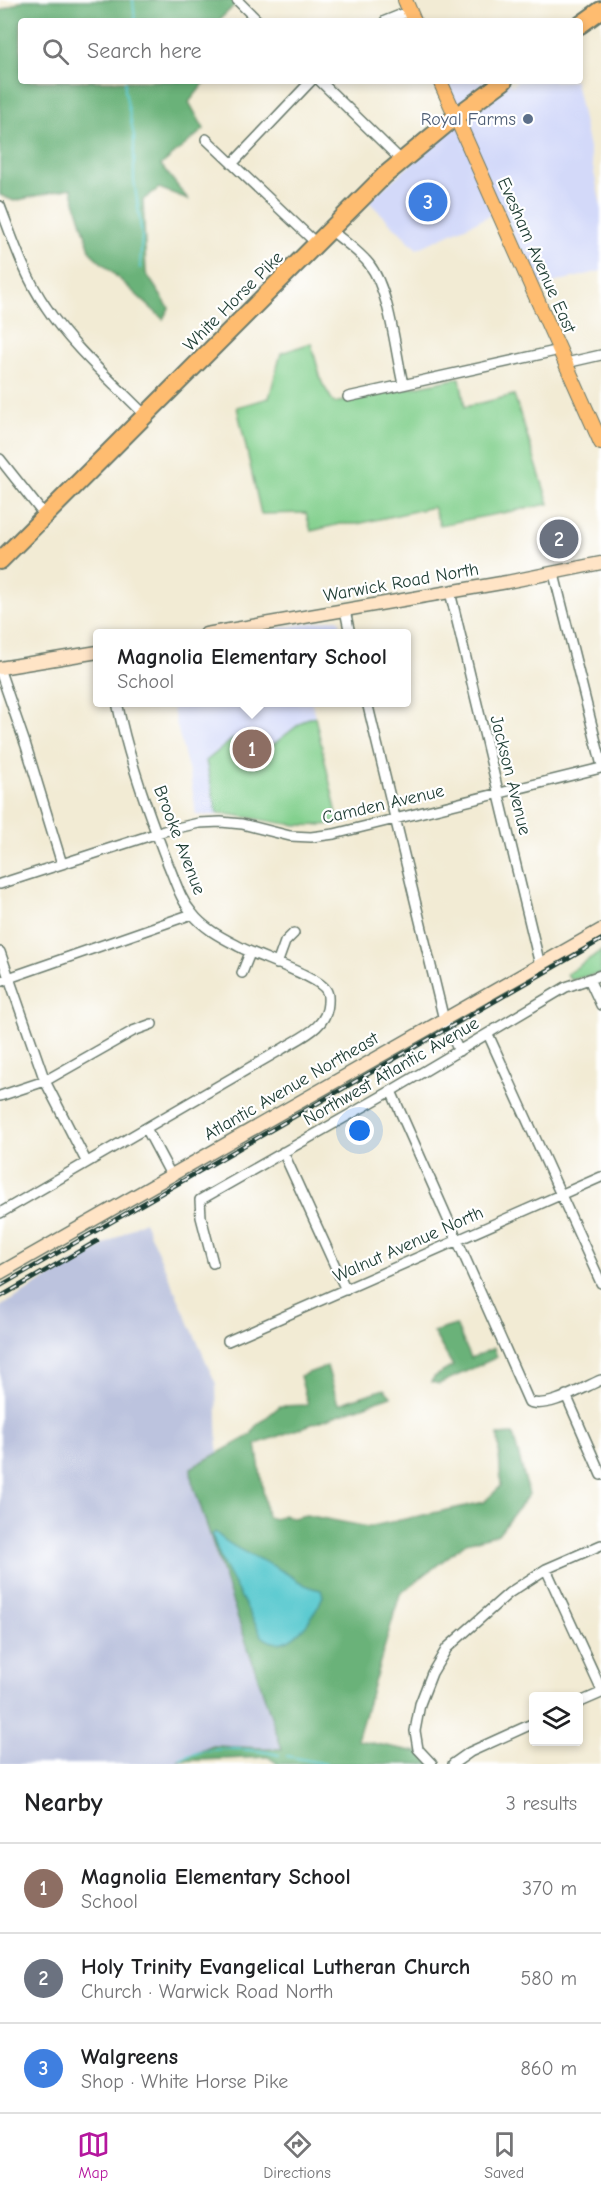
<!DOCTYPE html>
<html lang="en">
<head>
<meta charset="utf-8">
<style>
	body { margin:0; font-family:"Comic Neue",sans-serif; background:#f6f6f6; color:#202124 }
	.controls { position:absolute; right:18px; bottom:18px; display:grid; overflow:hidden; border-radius:6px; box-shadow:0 3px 9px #0003 }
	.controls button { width:54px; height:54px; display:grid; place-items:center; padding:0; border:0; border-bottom:2px solid #e0e0e0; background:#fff; color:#202124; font:30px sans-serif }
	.you { position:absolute; left:360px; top:1131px; width:21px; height:21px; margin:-15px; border:4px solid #fff; border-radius:50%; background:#1a73e8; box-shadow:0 0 0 9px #1a73e833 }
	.badge { display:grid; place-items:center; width:39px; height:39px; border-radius:50%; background:#b5179e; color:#fff; font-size:20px; font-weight:700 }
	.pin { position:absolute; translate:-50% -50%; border:3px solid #fff; box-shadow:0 2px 6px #0006 }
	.popup { position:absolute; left:93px; top:629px; width:318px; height:78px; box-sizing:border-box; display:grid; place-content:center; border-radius:6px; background:#fff; filter:drop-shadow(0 2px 4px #0005); font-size:20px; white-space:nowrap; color:#757577 }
	.popup b { font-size:22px; color:#202124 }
	.popup::after { content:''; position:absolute; left:50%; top:100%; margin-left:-12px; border:12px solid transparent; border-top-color:#fff }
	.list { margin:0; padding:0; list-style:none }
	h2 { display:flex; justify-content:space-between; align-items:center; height:78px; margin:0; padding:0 24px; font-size:26px }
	h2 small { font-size:20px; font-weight:400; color:#757577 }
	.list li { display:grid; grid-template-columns:39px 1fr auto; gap:18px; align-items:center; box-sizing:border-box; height:90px; padding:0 24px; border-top:2px solid #e0e0e0 }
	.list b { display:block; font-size:22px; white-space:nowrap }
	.list p { margin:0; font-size:20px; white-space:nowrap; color:#757577 }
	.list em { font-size:20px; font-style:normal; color:#757577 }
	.icon { flex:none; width:33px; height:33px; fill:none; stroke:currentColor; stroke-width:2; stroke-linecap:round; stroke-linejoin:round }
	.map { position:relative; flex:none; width:601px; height:1764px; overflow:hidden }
	.search { position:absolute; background:#fff; box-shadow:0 3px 9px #0003; left:18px; right:18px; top:18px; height:66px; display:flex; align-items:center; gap:15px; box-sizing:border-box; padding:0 21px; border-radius:6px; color:#757577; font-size:22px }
	.sheet { height:348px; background:#fff }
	nav { display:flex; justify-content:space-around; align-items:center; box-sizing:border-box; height:84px; border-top:2px solid #e0e0e0; background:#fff; font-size:16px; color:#757577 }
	nav a { display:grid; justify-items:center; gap:3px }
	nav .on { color:#b5179e }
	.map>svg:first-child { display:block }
	.built { fill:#d3d9f9 }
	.industrial { fill:#bcc3de }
	.green { fill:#83d08e; stroke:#518661; stroke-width:1.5 }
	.forest { fill:#6ab279; stroke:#447856; stroke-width:1.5 }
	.water { fill:#5ccad0; stroke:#3e8482; stroke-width:1.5 }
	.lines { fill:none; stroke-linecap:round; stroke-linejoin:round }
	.stream { stroke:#5ccad0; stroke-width:2 }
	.street-casing { stroke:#697a6c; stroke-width:12 }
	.secondary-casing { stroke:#697a6c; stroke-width:15 }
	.primary-casing { stroke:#697a6c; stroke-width:16 }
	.highway-casing { stroke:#697a6c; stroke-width:20 }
	.street { stroke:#fff; stroke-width:9 }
	.secondary { stroke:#ffe4c6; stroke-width:12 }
	.primary { stroke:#febc70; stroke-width:14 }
	.highway { stroke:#febc70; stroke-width:16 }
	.rail-casing { stroke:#1f3d34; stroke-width:4.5 }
	.rail { stroke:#fff; stroke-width:2; stroke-dasharray:7; stroke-linecap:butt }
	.service-dot { fill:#5c6f8a; stroke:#fff; stroke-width:2 }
	.labels { text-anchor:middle; stroke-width:4.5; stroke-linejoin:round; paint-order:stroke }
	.service-label { font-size:18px; fill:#4e5e75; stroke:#fff; text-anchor:end }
	.street-label { font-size:18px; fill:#1f3d34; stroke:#fff }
</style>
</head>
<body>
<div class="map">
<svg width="601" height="1764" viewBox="0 0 601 1764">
	<rect width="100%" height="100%" fill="#fff"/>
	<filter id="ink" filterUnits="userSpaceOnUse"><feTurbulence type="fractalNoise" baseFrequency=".0167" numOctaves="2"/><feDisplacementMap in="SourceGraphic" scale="12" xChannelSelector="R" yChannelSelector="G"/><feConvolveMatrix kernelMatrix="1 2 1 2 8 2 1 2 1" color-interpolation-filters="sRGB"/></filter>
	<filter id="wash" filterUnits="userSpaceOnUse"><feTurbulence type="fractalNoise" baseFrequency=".008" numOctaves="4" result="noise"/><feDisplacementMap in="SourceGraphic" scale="24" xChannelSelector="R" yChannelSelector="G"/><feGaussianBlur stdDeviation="1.35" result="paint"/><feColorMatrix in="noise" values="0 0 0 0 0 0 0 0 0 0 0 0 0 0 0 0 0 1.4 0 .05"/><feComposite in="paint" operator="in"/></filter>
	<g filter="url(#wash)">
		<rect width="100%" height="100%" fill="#f2ebd4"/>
		<path class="built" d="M446,81h62l4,5 5,-5h58l26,125v65l-65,16 -34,-77 -85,39 -49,-48 95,-81z
			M336,619l3,1 3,13h-92z
			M171,703h141l27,120 -41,3 -62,-11h-40l-5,-35z"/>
		<path class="industrial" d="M144,1221l72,163 2,69 -27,15 1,13 91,269 -70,-4 -32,13v5h-181v-457z"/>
		<path class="green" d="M311,343l11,40 12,20 126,-25 5,29 49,-12 35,109 -109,21 -7,-18 -76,17h-17l-29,7 -5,-18 -45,1 -24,-107 32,-9 12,-45z
			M315,717l24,106c-46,8 -78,-6 -122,-10l-11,-52 27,-22 13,16 4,-3 3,5h4l49,-38z
			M601,951v22l-30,7 -4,-6z"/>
		<path class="forest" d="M24,0h210l3,3 -19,18h-197v60h185l-17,21 15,27 -43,36 27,34 -29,-11 -16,12 3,73 23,35 -6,11 -72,-66 -20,-65 -57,13 -14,-6v-184z
			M456,1325l15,33 23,-10 3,9 -58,27 -8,-2 3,-5 19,-11 -20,-34z
			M327,1366l11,38 46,-15 7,7 -135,48 11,73 8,2 8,-4 10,3 13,-3 62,12 116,-25 17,-16 -3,-51 15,-1 16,60 -31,40 -32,9 -66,51 -43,146 65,13 14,11h-158l-10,-7 -90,4 35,-15 69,3 -90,-268 -1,-13 60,-33 4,-8 25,-21 28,-1 -8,-29z"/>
		<path class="water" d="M215,1532c19,18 42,25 64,37 15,8 24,18 42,21l2,6c-8,20 -35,63 -61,40l-40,-74 -10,-27z"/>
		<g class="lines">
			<path class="stream" d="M133,0l2,21
				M125,81v10l9,45v44l8,55 -2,33
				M287,1756l39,8
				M181,1759c29,-14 67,-11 98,-4"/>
		</g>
	</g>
	<g filter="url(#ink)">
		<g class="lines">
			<g class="street-casing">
				<path id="street" d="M237,0l21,21
					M385,21l25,-10
					M320,81l81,79
					M206,139l111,105
					M232,164l79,-83
					M0,206c13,34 25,71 46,101 26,40 67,75 100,109
					M331,230c12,11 28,21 38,34 21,27 26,86 34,120
					M566,363l35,-8
					M348,397l212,-47
					M0,459l45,57
					M554,574l47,188
					M450,592l90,373
					M345,610l5,24
					M0,671l26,75 36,118
					M367,702l77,318 15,31
					M0,884l164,-53 35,-8 22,-1 21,2 48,12 21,1 23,-3 267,-66
					M0,952l45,129 41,80
					M277,964l8,-22 9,-9
					M242,973l8,-20
					M589,979l12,26
					M0,981l192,-67
					M488,1034l113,249
					M391,1091l138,311c20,7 53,-14 72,-22
					M0,1096l45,-15 88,-50 19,-7
					M146,1128l25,47
					M283,1152l63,138
					M0,1213l282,-164c19,-12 45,-21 46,-46 0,-4 1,-9 -2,-13 -8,-14 -68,-33 -86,-43 -17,-9 -36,-18 -48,-34 -12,-14 -17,-33 -24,-49 -20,-52 -40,-107 -51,-162
					M213,1263l-12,-46 -1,-17 191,-109 175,-104 35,-12
					M228,1341l373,-164
					M566,1395l35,80
					M546,1569l55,120
					M578,1703l23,-10
					M432,1764l-14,-15 -3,-18 5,-27 12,-31 15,-25 62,-55 37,-24 55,-24
					M453,1764l17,-12 64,-29"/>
			</g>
			<g class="secondary-casing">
				<path id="secondary" d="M206,634l301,-52 94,-19
					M0,668l98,-16
					M0,1273l601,-343"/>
			</g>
			<g class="primary-casing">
				<path id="primary" d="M405,0l9,21
					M440,81l161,362"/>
			</g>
			<g class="highway-casing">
				<path id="highway" d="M580,25l21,-15
					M0,561l385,-386 70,-58 49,-36"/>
			</g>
			<use href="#street" class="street"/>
			<use href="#secondary" class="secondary"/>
			<use href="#primary" class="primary"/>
			<use href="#highway" class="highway"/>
			<g class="rail-casing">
				<path id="rail" d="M0,1286l601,-346
					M0,1297l97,-56"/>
			</g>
			<use href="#rail" class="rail"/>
		</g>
	</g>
	<circle class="service-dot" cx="528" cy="119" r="6"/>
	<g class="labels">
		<g class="service-label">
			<text x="516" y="125">Royal Farms</text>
		</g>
		<g class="street-label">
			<text transform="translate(537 255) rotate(66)" y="6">Evesham Avenue East</text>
			<text transform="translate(233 301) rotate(-45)" y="6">White Horse Pike</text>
			<text transform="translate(401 582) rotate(-10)" y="6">Warwick Road North</text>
			<text transform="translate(511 775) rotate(76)" y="6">Jackson Avenue</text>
			<text transform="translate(383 804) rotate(-13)" y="6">Camden Avenue</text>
			<text transform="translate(180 840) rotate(69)" y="6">Brooke Avenue</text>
			<text transform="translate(391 1071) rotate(-30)" y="6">Northwest Atlantic Avenue</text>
			<text transform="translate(291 1086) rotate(-30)" y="6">Atlantic Avenue Northeast</text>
			<text transform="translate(408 1244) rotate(-24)" y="6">Walnut Avenue North</text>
		</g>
	</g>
</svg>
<div class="controls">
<button><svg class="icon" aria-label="layers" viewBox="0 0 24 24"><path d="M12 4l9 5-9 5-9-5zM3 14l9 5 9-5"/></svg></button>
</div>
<div class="you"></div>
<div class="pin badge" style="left:252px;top:749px;background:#8d6e63">1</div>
<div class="popup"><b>Magnolia Elementary School</b>School</div>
<div class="pin badge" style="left:559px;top:539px;background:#6b7280">2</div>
<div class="pin badge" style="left:428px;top:202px;background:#3f7fe0">3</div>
<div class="search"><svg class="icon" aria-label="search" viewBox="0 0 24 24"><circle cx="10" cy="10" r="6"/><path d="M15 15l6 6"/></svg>Search here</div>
</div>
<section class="sheet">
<h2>Nearby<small>3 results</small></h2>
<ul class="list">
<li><span class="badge" style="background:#8d6e63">1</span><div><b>Magnolia Elementary School</b><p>School</p></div><em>370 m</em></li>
<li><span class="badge" style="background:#6b7280">2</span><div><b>Holy Trinity Evangelical Lutheran Church</b><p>Church · Warwick Road North</p></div><em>580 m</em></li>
<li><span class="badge" style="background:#3f7fe0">3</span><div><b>Walgreens</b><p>Shop · White Horse Pike</p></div><em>860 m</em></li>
</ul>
</section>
<nav>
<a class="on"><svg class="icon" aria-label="map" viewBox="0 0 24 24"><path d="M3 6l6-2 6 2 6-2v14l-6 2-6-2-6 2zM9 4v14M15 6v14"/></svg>Map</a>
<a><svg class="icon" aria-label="directions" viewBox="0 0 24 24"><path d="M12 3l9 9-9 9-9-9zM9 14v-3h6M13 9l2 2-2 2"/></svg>Directions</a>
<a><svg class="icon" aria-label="saved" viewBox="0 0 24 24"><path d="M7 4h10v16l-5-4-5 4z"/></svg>Saved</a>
</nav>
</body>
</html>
